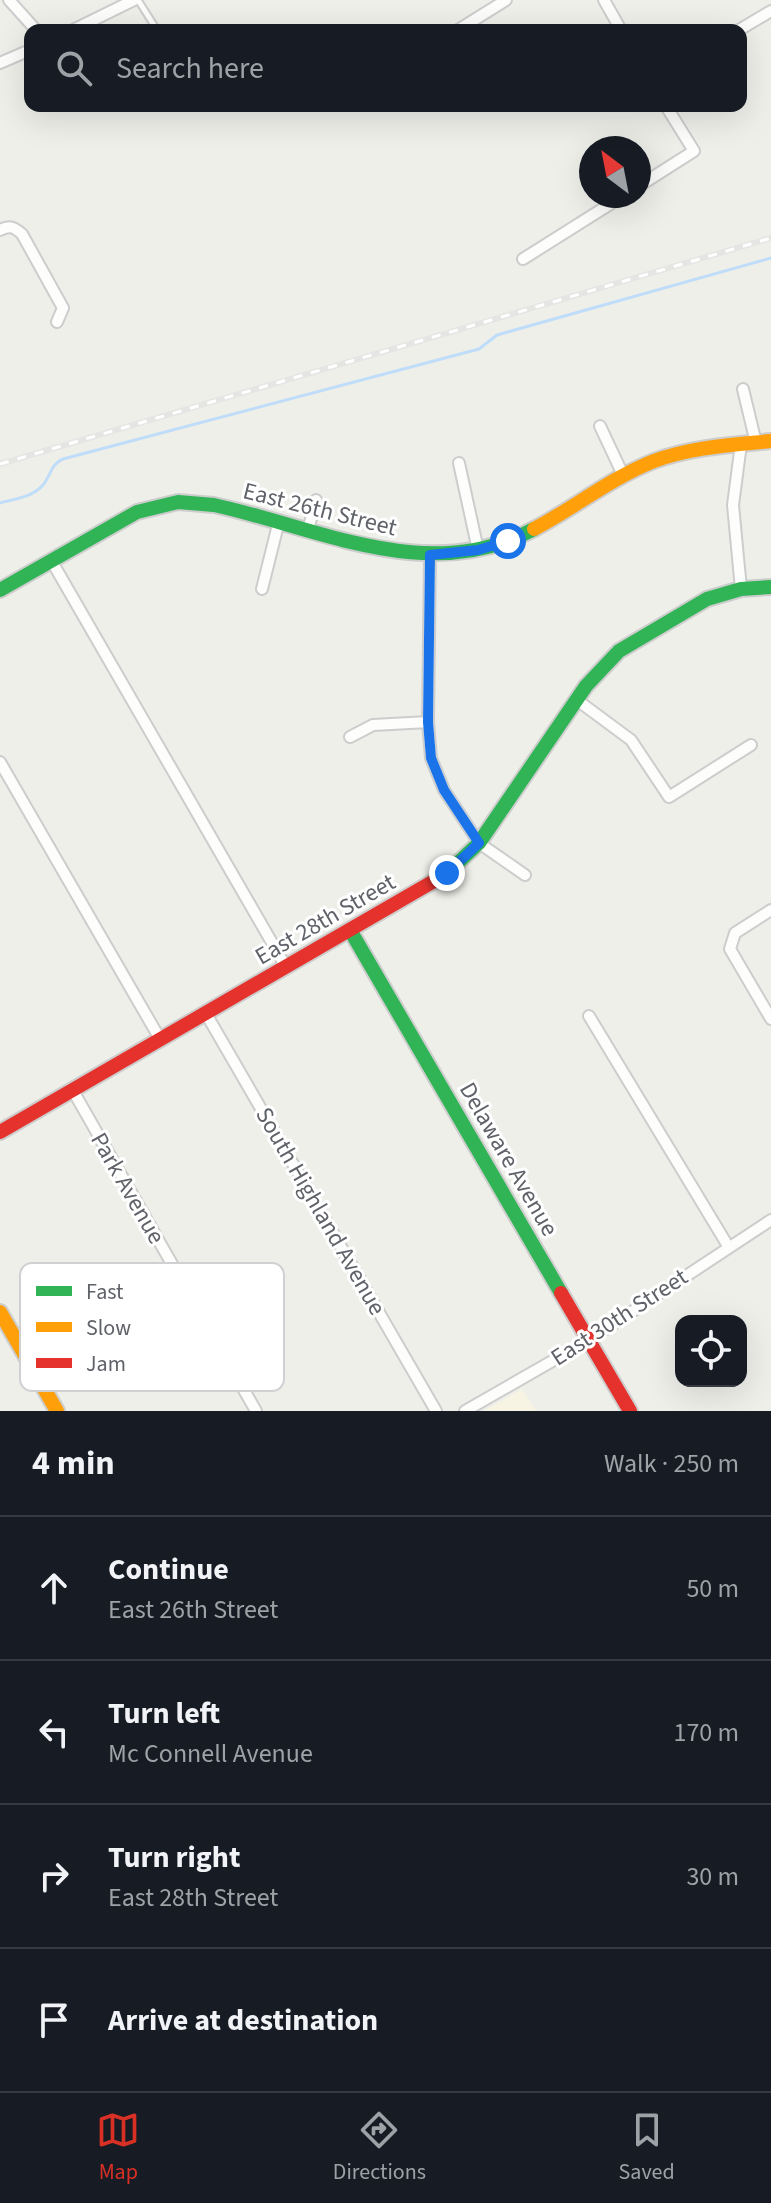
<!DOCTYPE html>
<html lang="en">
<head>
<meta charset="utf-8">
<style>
	body { margin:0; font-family:"Source Sans 3",sans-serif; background:#242831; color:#f1f3f6 }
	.controls { position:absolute; right:24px; bottom:24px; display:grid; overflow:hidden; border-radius:16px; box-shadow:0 8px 32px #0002 }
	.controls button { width:72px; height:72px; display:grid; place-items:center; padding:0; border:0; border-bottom:2px solid #363941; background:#171b24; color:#f1f3f6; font:40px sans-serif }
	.compass { position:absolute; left:579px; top:136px; width:72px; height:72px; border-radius:50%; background:#171b24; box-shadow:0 8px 32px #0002; rotate:328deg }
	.stop { position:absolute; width:24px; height:24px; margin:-18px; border:6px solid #1a73e8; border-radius:50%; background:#fff }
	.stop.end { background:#1a73e8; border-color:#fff; box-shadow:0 2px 8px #0008 }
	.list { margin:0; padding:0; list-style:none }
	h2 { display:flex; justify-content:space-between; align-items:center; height:104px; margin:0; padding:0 32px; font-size:34px }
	h2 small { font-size:26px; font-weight:400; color:#9ea1a6 }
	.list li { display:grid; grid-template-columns:52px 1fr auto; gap:24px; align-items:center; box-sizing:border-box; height:144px; padding:0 32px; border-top:2px solid #363941 }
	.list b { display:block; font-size:30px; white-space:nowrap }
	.list p { margin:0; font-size:26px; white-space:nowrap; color:#9ea1a6 }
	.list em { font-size:26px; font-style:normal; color:#9ea1a6 }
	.icon { flex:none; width:44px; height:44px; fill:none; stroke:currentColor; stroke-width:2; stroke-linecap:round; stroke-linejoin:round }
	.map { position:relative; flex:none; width:771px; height:1411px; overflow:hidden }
	.search { position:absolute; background:#171b24; box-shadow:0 8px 32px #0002; left:24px; right:24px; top:24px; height:88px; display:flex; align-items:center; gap:20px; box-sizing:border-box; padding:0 28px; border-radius:16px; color:#9ea1a6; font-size:30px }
	.sheet { height:680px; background:#171b24 }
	nav { display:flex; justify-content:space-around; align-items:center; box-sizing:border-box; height:112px; border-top:2px solid #363941; background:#171b24; font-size:22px; color:#9ea1a6 }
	nav a { display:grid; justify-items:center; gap:4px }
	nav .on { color:#d93025 }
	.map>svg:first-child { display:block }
	.commercial { fill:#f8f4e4 }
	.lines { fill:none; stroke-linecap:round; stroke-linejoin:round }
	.stream { stroke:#bfddf9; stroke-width:3 }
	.lane-casing { stroke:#cccdcc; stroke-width:9 }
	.street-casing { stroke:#cccdcc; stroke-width:14 }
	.fast-casing { stroke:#cdcdcd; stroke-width:18 }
	.slow-casing { stroke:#cdcdcd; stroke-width:18 }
	.jam-casing { stroke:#cdcdcd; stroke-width:18 }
	.lane { stroke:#fdfdfc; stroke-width:5 }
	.street { stroke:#fdfdfc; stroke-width:10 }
	.fast { stroke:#30b455; stroke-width:14 }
	.slow { stroke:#ff9f0a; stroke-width:14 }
	.jam { stroke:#e5322d; stroke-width:14 }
	.rail-casing { stroke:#e5e5e4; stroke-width:6 }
	.rail { stroke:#fff; stroke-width:3; stroke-dasharray:9; stroke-linecap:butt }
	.route { stroke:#1a73e8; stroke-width:10 }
	.labels { text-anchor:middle; stroke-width:6; stroke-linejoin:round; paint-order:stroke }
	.street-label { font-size:24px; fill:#5f6268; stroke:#fff }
	.key { fill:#fff; stroke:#cfd0d2; stroke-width:2 }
	.key-label { font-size:22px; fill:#5f6268 }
</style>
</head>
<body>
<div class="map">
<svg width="771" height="1411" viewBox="0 0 771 1411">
	<rect width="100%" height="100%" fill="#efefea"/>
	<path class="commercial" d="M522,1389l14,22h-52z"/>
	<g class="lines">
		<path class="stream" d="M0,503c14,-4 33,-6 43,-18 8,-10 8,-21 20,-26l416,-110 18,-14 274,-77"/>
		<g class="lane-casing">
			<path id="lane" d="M138,0l19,30"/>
		</g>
		<g class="street-casing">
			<path id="street" d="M9,0l27,30
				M604,0l17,30
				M73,30l61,-30
				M458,30l48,-30
				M739,30l32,-19
				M0,63l30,-13
				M639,186l55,-35 -28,-45
				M0,230c10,-5 14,-3 22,4l41,74 -6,14
				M523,259l100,-63
				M743,389l13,54
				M600,426l24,51
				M741,444l-8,61 8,84
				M459,463l19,87
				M308,530l8,-30
				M430,555l-2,167 3,36 13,32 35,53 46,32
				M51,560l235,407
				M262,589l17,-68
				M577,700l54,40 38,57 82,-52
				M350,737l23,-12 55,-3
				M0,762l160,277
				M771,910l-36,23 -5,16 41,70
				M205,1012l231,399
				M589,1016l139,230
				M72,1089l184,322
				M465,1411l124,-71 182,-120"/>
		</g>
		<g class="fast-casing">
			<path id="fast" d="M0,590l137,-78 41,-10 36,3c106,23 214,81 320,24
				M434,881l13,-8 32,-30 107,-157 33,-35 88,-52 34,-10 30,-2
				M350,930l211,363"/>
		</g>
		<g class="slow-casing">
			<path id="slow" d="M534,529c40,-21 77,-51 120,-68 37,-14 78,-16 117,-20
				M0,1312l57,99"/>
		</g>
		<g class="jam-casing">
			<path id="jam" d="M0,1132l434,-251
				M561,1293l69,118"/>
		</g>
		<use href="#lane" class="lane"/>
		<use href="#street" class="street"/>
		<use href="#fast" class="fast"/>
		<use href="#slow" class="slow"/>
		<use href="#jam" class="jam"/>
		<g class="rail-casing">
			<path id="rail" d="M0,464l771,-226"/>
		</g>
		<use href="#rail" class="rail"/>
	</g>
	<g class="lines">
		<path class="route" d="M447,873l32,-30 -35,-53 -13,-32 -3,-36 2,-167 48,-5 30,-9"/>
	</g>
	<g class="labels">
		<g class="street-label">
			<text transform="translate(320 509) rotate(14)" y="8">East 26th Street</text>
			<text transform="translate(325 919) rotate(-30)" y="8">East 28th Street</text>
			<text transform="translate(509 1159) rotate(60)" y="8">Delaware Avenue</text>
			<text transform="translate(128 1188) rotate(60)" y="8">Park Avenue</text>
			<text transform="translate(321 1211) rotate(60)" y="8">South Highland Avenue</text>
			<text transform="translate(619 1317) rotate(-33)" y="8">East 30th Street</text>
		</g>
	</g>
	<rect x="20" y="1263" width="264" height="128" rx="12" class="key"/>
	<rect x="36" y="1286" width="36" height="10" fill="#30b455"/>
	<rect x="36" y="1322" width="36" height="10" fill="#ff9f0a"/>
	<rect x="36" y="1358" width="36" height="10" fill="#e5322d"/>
	<g class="key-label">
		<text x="86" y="1299">Fast</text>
		<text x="86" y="1335">Slow</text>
		<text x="86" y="1371">Jam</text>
	</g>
</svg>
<div class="controls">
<button><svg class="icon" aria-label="locate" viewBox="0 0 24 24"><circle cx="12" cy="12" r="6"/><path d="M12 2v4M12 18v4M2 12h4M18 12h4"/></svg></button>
</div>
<svg class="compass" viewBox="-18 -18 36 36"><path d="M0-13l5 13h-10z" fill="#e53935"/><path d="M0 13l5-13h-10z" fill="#9ea1a6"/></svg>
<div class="stop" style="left:508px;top:541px"></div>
<div class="stop end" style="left:447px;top:873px"></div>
<div class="search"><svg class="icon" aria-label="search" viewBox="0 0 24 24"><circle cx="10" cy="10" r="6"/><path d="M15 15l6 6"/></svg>Search here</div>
</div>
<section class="sheet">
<h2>4 min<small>Walk · 250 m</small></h2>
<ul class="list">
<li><svg class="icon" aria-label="ahead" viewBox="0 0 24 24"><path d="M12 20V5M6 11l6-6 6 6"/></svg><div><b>Continue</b><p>East 26th Street</p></div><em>50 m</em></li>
<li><svg class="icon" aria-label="left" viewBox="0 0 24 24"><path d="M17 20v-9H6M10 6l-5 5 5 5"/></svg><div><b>Turn left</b><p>Mc Connell Avenue</p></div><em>170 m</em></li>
<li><svg class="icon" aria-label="right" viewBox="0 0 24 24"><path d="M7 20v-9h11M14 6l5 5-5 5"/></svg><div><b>Turn right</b><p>East 28th Street</p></div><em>30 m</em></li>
<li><svg class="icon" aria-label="arrive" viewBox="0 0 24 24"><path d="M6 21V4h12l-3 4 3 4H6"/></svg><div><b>Arrive at destination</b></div></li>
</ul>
</section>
<nav>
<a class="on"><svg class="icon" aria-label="map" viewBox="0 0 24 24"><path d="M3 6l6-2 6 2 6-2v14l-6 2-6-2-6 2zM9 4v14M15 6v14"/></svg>Map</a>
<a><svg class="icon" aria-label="directions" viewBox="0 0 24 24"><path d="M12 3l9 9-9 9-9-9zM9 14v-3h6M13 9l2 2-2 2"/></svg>Directions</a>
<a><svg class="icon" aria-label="saved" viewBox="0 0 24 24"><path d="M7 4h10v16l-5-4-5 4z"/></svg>Saved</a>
</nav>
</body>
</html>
